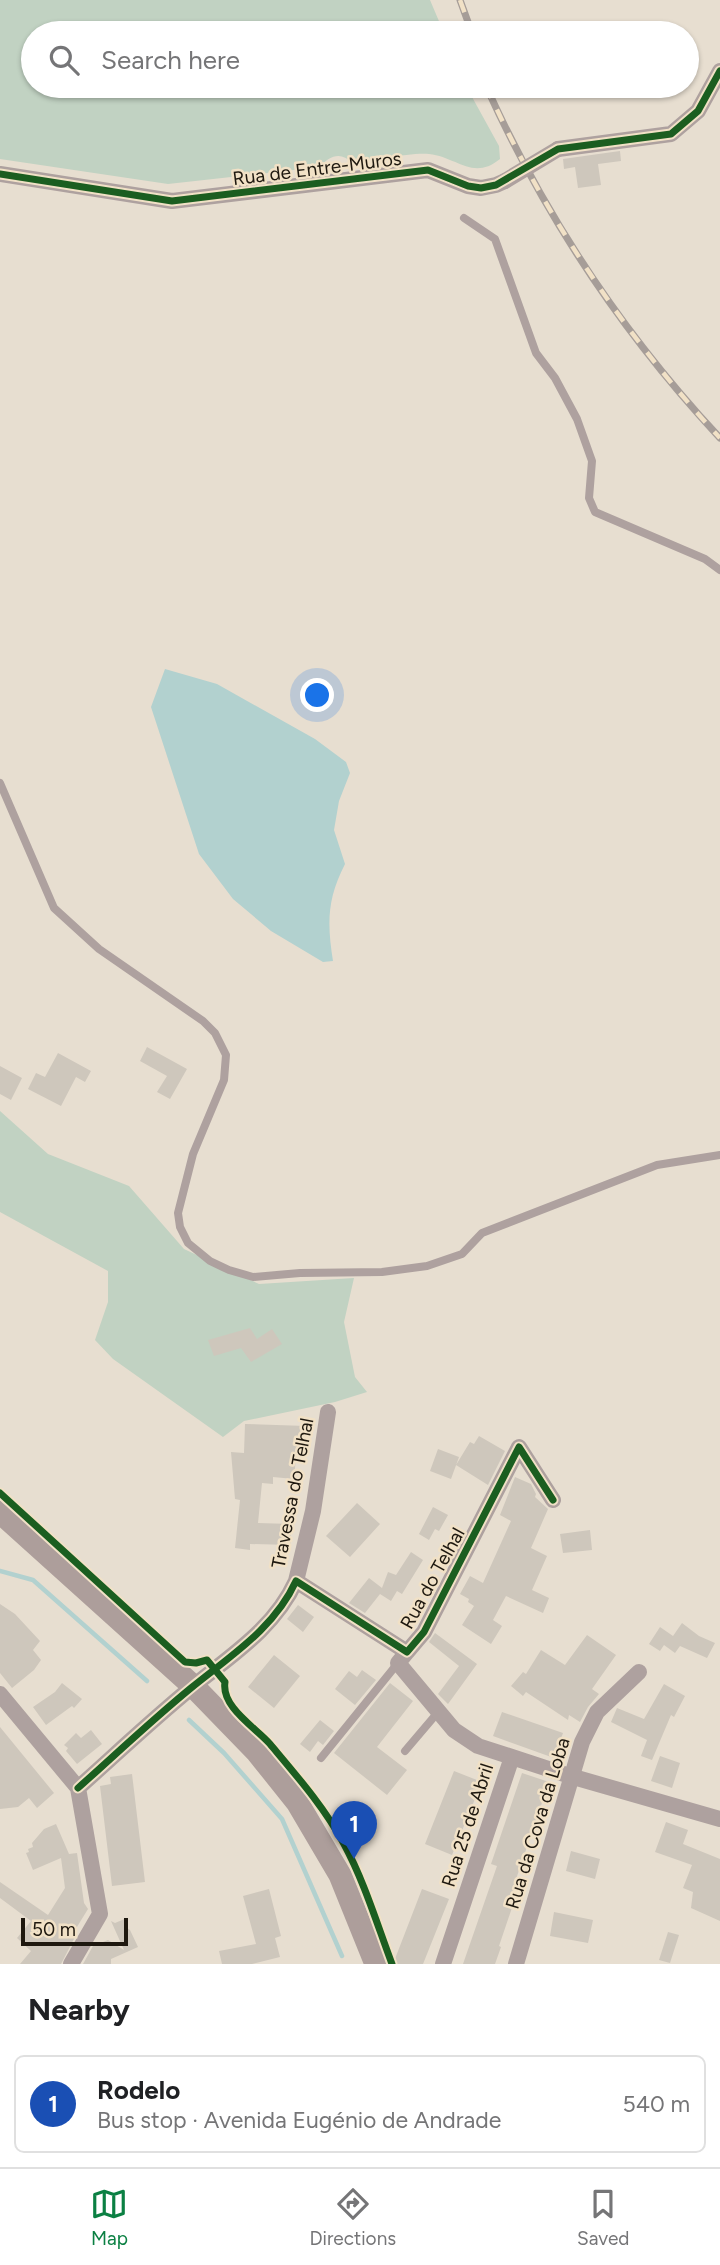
<!DOCTYPE html>
<html lang="en">
<head>
<meta charset="utf-8">
<style>
	body { margin:0; font-family:Figtree,sans-serif; background:#f6f6f6; color:#202124 }
	.scale { position:absolute; left:21px; bottom:18px; width:107px; box-sizing:border-box; padding-left:7px; border:4px solid #1e180f; border-top:0; font-size:19px; line-height:24px; white-space:nowrap; color:#1e180f; -webkit-text-stroke:5px #f1e1c6; paint-order:stroke }
	.you { position:absolute; left:318px; top:696px; width:24px; height:24px; margin:-18px; border:5px solid #fff; border-radius:50%; background:#1a73e8; box-shadow:0 0 0 10px #1a73e833 }
	.badge { display:grid; place-items:center; width:46px; height:46px; border-radius:50%; background:#0b8043; color:#fff; font-size:23px; font-weight:700 }
	.pin { position:absolute; translate:-50% -58px; filter:drop-shadow(0 2px 4px #0008) }
	.pin::after { content:''; position:absolute; top:37px; width:24px; height:21px; background:inherit; clip-path:polygon(0 0,100% 0,50% 100%) }
	.list { margin:0; padding:0; list-style:none }
	h2 { display:flex; justify-content:space-between; align-items:center; height:91px; margin:0; padding:0 28px; font-size:30px }
	h2 small { font-size:23px; font-weight:400; color:#757577 }
	.list li { display:grid; grid-template-columns:46px 1fr auto; gap:21px; align-items:center; box-sizing:border-box; height:98px; margin:0 14px 14px; padding:0 14px; border:2px solid #e0e0e0; border-radius:10px }
	.list b { display:block; font-size:26px; white-space:nowrap }
	.list p { margin:0; font-size:23px; white-space:nowrap; color:#757577 }
	.list em { font-size:23px; font-style:normal; color:#757577 }
	.icon { flex:none; width:38px; height:38px; fill:none; stroke:currentColor; stroke-width:2; stroke-linecap:round; stroke-linejoin:round }
	.map { position:relative; flex:none; width:720px; height:1964px; overflow:hidden }
	.search { position:absolute; background:#fff; box-shadow:0 2px 5px #0004; left:21px; right:21px; top:21px; height:77px; display:flex; align-items:center; gap:18px; box-sizing:border-box; padding:0 24px; border-radius:38px; color:#757577; font-size:26px }
	.sheet { height:203px; background:#fff }
	nav { display:flex; justify-content:space-around; align-items:center; box-sizing:border-box; height:98px; border-top:2px solid #e0e0e0; background:#fff; font-size:19px; color:#757577 }
	nav a { display:grid; justify-items:center; gap:4px }
	nav .on { color:#0b8043 }
	.map>svg:first-child { display:block }
	.green { fill:#c1d2c2 }
	.water { fill:#b2d1cf }
	.lines { fill:none; stroke-linecap:round; stroke-linejoin:round }
	.stream { stroke:#b2d1cf; stroke-width:4.5 }
	.building { fill:#cec7bc }
	.service { stroke:#aea19f; stroke-width:8 }
	.minor { stroke:#aea19f; stroke-width:16 }
	.secondary { stroke:#ad9e9b; stroke-width:23 }
	.rail-casing { stroke:#a69d98; stroke-width:7 }
	.rail { stroke:#f1e1c6; stroke-width:4.5; stroke-dasharray:13; stroke-linecap:butt }
	.minor-bridge { stroke:#aea19f; stroke-width:16 }
	.cycleway-casing { stroke:#f1e1c6; stroke-width:11 }
	.cycleway { stroke:#1b5e20; stroke-width:7 }
	.labels { text-anchor:middle; stroke-width:5; stroke-linejoin:round; paint-order:stroke }
	.street-label { font-size:19px; fill:#1e180f; stroke:#f1e1c6 }
</style>
</head>
<body>
<div class="map">
<svg width="720" height="1964" viewBox="0 0 720 1964">
	<rect width="100%" height="100%" fill="#e7ded0"/>
	<path class="green" d="M0,0h430l14,33h-411v53h433l33,60 1,13c-27,22 -43,-2 -71,-5 -17,-2 -59,7 -77,9 -11,-12 -23,-7 -32,4l-152,17 -168,-25z
		M0,1111l48,43 81,32 55,63 75,35 95,-6 -10,44 11,55 12,15 -32,10 -91,19 -21,16 -110,-78 -18,-19 13,-38v-31l-108,-59z"/>
	<path class="water" d="M165,669l52,15 98,55 31,23 4,11 -11,28 -5,29 11,34c-18,35 -18,59 -12,97l-10,1 -52,-31 -38,-32 -34,-45 -48,-147z"/>
	<g class="lines">
		<path class="stream" d="M0,1571l33,9 114,101
			M189,1720l35,33 58,66 60,137"/>
	</g>
	<path class="building" d="M620,151l1,10 -23,3 3,21 -23,3 -3,-21 -11,2 -1,-10z
		M147,1047l40,22 -17,30 -13,-7 10,-16 -27,-15z
		M58,1053l33,18 -6,11 -9,-5 -15,29 -33,-17 8,-16 9,4z
		M0,1066l22,12 -11,22 -11,-6z
		M250,1328l7,11 15,-10 10,15 -31,18 -10,-14 -27,8 -6,-16z
		M245,1424l61,2v21l-9,-1 -3,33 -21,-2v7l-11,-1 -4,40 33,1v21l-41,-1v6l-15,-2 5,-48 -5,-1 -4,-47 13,1z
		M479,1436l26,15 -17,34 -32,-20 14,-23 4,2z
		M438,1449l21,8 -8,22 -21,-8z
		M515,1477l16,7 5,10 -1,3 13,12 -17,39 16,8 -15,34 17,8 -6,15 -37,-17 -13,24 9,6 -11,18 -29,-19 12,-19 -6,-4 1,-3 -9,-5 10,-18 13,7 28,-62 -11,-6z
		M357,1503l23,21 -30,33 -24,-21z
		M433,1507l15,8 -9,16 -4,-2 -6,11 -10,-6z
		M590,1530l2,20 -29,3 -3,-19z
		M411,1552l12,8 -21,34 -5,-3 -6,10 -11,-7 -15,19 -16,-10 20,-25 13,10 6,-16 8,3z
		M0,1604l15,10 25,27 -7,9 8,10 -7,10 -22,18 -12,-15z
		M298,1605l16,12 -11,15 -16,-13z
		M682,1623l17,13 16,7 -8,15 -27,-12 -5,7 -11,-8 -4,6 -11,-7 11,-17 13,9z
		M435,1633l42,31 -29,40 -10,-10 21,-28 -30,-24z
		M587,1635l29,20 -24,34 7,5 -11,13 -8,15 -11,-7 -1,5 -42,-28 -3,4 -12,-10 12,-14 3,2 15,-24 24,15z
		M274,1655l26,21 -26,32 -26,-21z
		M362,1670l14,10 -21,25 -20,-16 14,-18 8,6z
		M62,1683l20,16 -8,9 -2,-2 -26,19 -13,-18 22,-15z
		M390,1683l23,18 -36,46 30,23 -20,25 -53,-42z
		M664,1684l21,12 -11,21 -3,-2 -19,45 -11,-4 6,-16 -36,-18 6,-14 27,11z
		M502,1712l61,21 -9,25 -61,-22z
		M320,1720l14,11 -11,14 -5,-4 -8,11 -10,-8z
		M0,1727l54,66 -17,15 -8,-10 -11,9 -18,2z
		M91,1730l11,14 -25,20 -11,-13 2,-3 -4,-3 12,-12 5,5z
		M660,1756l20,7 -8,25 -21,-7z
		M454,1771l28,11 -30,73 -27,-11z
		M522,1773l27,9 -35,103 5,2 -20,59 2,1 -6,17h-32l34,-98 -6,-2z
		M132,1774l13,108 -33,4 -12,-100 11,-2 -1,-7z
		M666,1822l22,8 -5,14 37,15v62l-29,-13 2,-16 -10,-4 9,-23 -37,-13z
		M56,1824l13,30 8,-1 7,50 4,6 -16,26 5,-2 -16,31h-41l11,-13 -14,-13 14,-17 -31,-23v-16l48,33 17,-27 -4,-30 -28,12 -7,-17 3,-1 -1,-3 5,-2 -1,-4 12,-14z
		M571,1851l29,8 -5,20 -29,-8z
		M269,1889l12,47 -6,2 5,19 -28,7h-30l-3,-13 37,-7 -13,-48z
		M422,1889l27,10 -26,65h-30z
		M554,1912l39,8 -5,23 -38,-7z
		M127,1918v10l3,2 8,17 -27,12v5h-28l10,-18 15,-6 16,10 -13,-29 4,2z
		M668,1932l11,3 -9,28 -11,-3z"/>
	<g class="lines">
		<path class="service" d="M464,218l31,21 41,114 19,25 22,41 15,42 -3,37 6,14 110,47 15,11
			M0,783l54,125 45,41 104,72 12,12 11,22 -2,25 -31,74 -15,59 2,14 8,16 22,18 19,9 24,7 47,-4 82,-1 45,-6 35,-12 20,-21 175,-68 63,-10
			M405,1751l34,-40
			M321,1758l77,-95"/>
		<path class="minor" d="M558,149l113,-15 27,-23 22,-40
			M0,174l172,27 256,-31 40,16 13,2 15,-3 9,-4
			M296,1581l17,-70 15,-99
			M407,1652l-9,11 56,67 24,16 92,30 150,43
			M0,1694l78,94 22,126 -29,50
			M78,1788c37,-33 74,-68 113,-100 39,-32 83,-59 105,-107l111,71 17,-20 95,-185 34,53
			M443,1964l69,-207
			M516,1964l66,-222 15,-30 42,-40"/>
		<path class="secondary" d="M0,1512l193,174 64,66 40,50 43,73 36,89"/>
		<g class="rail-casing">
			<path id="rail" d="M460,0l12,33
				M486,86c58,129 138,249 234,352"/>
		</g>
		<use href="#rail" class="rail"/>
		<path class="minor-bridge" d="M505,181l53,-32"/>
		<g class="cycleway-casing">
			<path id="cycleway" d="M0,174l172,27 256,-31 40,16 13,2 15,-3 62,-36 113,-15 27,-23 22,-40
				M0,1493l185,169 11,1 11,-3 18,22c-4,25 30,45 45,62 26,31 55,64 74,100 20,37 33,80 48,120
				M78,1788c37,-33 74,-68 113,-100 39,-32 83,-59 105,-107l111,71 17,-20 95,-185 34,53"/>
		</g>
		<use href="#cycleway" class="cycleway"/>
	</g>
	<g class="labels">
		<g class="street-label">
			<text transform="translate(317 168) rotate(-7)" y="7">Rua de Entre-Muros</text>
			<text transform="translate(292 1493) rotate(-79)" y="7">Travessa do Telhal</text>
			<text transform="translate(432 1578) rotate(-61)" y="7">Rua do Telhal</text>
			<text transform="translate(537 1823) rotate(-73)" y="7">Rua da Cova da Loba</text>
			<text transform="translate(467 1825) rotate(-72)" y="7">Rua 25 de Abril</text>
		</g>
	</g>
</svg>
<div class="scale">50 m</div>
<div class="you"></div>
<div class="pin badge" style="left:354px;top:1859px;background:#1a4fb4">1</div>
<div class="search"><svg class="icon" aria-label="search" viewBox="0 0 24 24"><circle cx="10" cy="10" r="6"/><path d="M15 15l6 6"/></svg>Search here</div>
</div>
<section class="sheet">
<h2>Nearby<small></small></h2>
<ul class="list">
<li><span class="badge" style="background:#1a4fb4">1</span><div><b>Rodelo</b><p>Bus stop · Avenida Eugénio de Andrade</p></div><em>540 m</em></li>
</ul>
</section>
<nav>
<a class="on"><svg class="icon" aria-label="map" viewBox="0 0 24 24"><path d="M3 6l6-2 6 2 6-2v14l-6 2-6-2-6 2zM9 4v14M15 6v14"/></svg>Map</a>
<a><svg class="icon" aria-label="directions" viewBox="0 0 24 24"><path d="M12 3l9 9-9 9-9-9zM9 14v-3h6M13 9l2 2-2 2"/></svg>Directions</a>
<a><svg class="icon" aria-label="saved" viewBox="0 0 24 24"><path d="M7 4h10v16l-5-4-5 4z"/></svg>Saved</a>
</nav>
</body>
</html>
